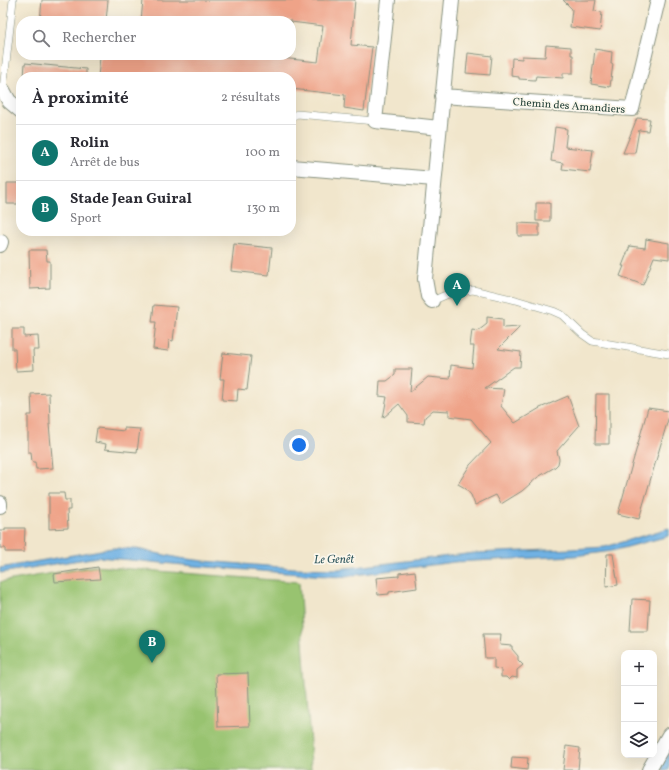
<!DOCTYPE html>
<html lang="fr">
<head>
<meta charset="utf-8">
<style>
	body { margin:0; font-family:Vollkorn,serif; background:#f7f7f7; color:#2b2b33 }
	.controls { position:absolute; right:12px; bottom:12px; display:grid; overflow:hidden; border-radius:8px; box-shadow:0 4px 16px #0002 }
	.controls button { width:36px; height:36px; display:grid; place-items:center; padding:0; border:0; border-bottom:1px solid #e1e1e2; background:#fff; color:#2b2b33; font:20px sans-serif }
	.you { position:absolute; left:299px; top:445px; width:14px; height:14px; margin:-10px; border:3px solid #fff; border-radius:50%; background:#1a73e8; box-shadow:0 0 0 6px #1a73e833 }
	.badge { display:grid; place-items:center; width:26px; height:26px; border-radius:50%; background:#0f766e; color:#fff; font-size:13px; font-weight:700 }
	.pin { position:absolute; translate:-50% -33px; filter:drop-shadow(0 1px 2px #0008) }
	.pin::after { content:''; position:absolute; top:21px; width:14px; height:12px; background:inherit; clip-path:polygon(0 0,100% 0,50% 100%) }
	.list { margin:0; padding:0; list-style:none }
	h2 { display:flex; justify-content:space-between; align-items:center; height:52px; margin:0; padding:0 16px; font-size:17px }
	h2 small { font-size:13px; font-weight:400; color:#7c7c81 }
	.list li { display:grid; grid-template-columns:26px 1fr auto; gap:12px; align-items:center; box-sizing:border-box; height:56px; padding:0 16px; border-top:1px solid #e1e1e2 }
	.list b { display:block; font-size:15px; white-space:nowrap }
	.list p { margin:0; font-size:13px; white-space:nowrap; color:#7c7c81 }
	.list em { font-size:13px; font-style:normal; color:#7c7c81 }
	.icon { flex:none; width:22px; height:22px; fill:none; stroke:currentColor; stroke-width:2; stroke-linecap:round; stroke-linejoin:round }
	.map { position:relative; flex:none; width:669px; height:770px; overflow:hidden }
	.search { position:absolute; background:#fff; box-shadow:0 4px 16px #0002; left:16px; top:16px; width:280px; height:44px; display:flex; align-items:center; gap:10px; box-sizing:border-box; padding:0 14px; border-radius:16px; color:#7c7c81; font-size:15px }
	.panel { position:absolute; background:#fff; box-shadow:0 4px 16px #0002; left:16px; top:72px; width:280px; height:164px; border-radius:16px }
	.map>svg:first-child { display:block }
	.green { fill:#98c370; stroke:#5c8052 }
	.water { fill:#6fb1e3; stroke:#47778c }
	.building { fill:#efa388 }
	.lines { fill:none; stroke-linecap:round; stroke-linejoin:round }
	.lane-casing { stroke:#889280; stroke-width:8 }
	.street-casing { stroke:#889280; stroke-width:16 }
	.lane { stroke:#fff; stroke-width:7 }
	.street { stroke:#fff; stroke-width:14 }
	.labels { text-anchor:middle; stroke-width:3.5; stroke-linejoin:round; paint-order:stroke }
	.street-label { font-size:11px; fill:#1f3d34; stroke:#fbf7ec }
	.water-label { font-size:12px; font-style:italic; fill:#335a60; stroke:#fbf7ec }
</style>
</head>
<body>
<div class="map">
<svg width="669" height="770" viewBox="0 0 669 770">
	<rect width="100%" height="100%" fill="#fbf7ec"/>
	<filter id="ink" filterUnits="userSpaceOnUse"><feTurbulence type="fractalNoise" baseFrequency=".025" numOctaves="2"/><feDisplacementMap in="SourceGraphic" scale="8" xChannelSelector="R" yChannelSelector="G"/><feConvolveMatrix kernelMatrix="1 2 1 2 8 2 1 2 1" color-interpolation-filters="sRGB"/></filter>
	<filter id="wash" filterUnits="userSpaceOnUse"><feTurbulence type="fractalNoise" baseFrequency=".012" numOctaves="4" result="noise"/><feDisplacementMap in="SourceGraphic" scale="16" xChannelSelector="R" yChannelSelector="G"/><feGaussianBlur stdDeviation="0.9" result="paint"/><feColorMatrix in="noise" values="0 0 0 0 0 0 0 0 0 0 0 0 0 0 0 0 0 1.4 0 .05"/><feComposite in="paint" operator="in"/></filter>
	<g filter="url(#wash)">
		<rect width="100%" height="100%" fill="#f1e6cc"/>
		<path class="green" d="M94,566l205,16 11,161 1,27h-311v-188z"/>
		<path class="water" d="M669,528v8l-57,15 -38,5 -120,6 -114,15 -146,-11 -96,-9 -98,16v-5l112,-20 25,1 42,9 25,3 89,7 45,1 137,-16 96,-4 34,-2z
			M669,752v18h-7c0,-7 2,-12 7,-18z"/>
		<g id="blocks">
			<path class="building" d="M42,0h66l-2,21h-66z
				M143,0h212l-4,45 21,2 -8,64 -20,-3 1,-13 -54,-6v-12h-119l-29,-3v3h-45l2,-20 5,1v-3h148l65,7 5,-36 -32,-4v-1l-38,-3v3h-112z
				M563,0h33l-2,11 8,1 -2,19 -30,-4 2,-18z
				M546,45l25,2v8h2v18h-10v5l-27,-2 -1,4 -16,-1v-2l-8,-1 1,-18 10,1v-3l23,1z
				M595,49l17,3 -1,12h2l-3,23 -19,-3z
				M468,53l24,3 -2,19 -24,-2z
				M25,63l61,6v8h-62z
				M637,118l13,1 -2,12 -9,-1 -4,23h-12z
				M555,127l12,2 -2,18 28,3 -3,22 -28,-3 1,-6 -12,-2z
				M7,183h14v18h-3v3h-11z
				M536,203h14v18h-14z
				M518,223l21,1v12h-21z
				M646,239l23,4v16l-15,-2 -11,28 -23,-9 4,-10h-2l8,-20 15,2z
				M234,244l38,4 -3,27 -38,-4z
				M29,250h17l1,11h3v27l-20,1z
				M154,305l23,2 -4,34 -4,-1 -1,11 -15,-2 3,-27h-4z
				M487,317l16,2v9l17,-1 -22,22 23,3 -1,15h-6l-29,21 19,1 -3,17 14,17 25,-15 28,-12 11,30 -22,25 2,8 -1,5 -3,3 -17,10 -16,14 -21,13 -5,-9 -21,10 -4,-10 -6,-7 -7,-4 12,-19 21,-22 -20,-24 -22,-3v-5l-16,-1 -8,7 -1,6 -16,-1v-6l-9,-12 -16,14 4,-21 -8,-1 1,-15h7l8,-6v-6h17l-2,23 18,-15 22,2 1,-14 21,3 2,-22h-4l2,-16 6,1 9,-7z
				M12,329h12v8l14,-1 1,14h-6l1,20 -18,1 -1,-22h-3z
				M223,353l28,3 -4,34 -9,-1 -1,12 -15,-1 2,-21h-4z
				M49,393l1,31h-1l4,44 -15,1h-2l-1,-7h-3l-1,-10h-3v-37h4l-1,-21z
				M596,394h13v50h-14z
				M648,408l21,3v5l-30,103 -21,-5z
				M97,428l27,3v-3l16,1 -3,23 -32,-3 1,-5 -11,-2z
				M49,493h15l1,7h5v10h-3l1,18 -19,1z
				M5,528h20l-1,24h-19v-4h-5v-18h5z
				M607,554h6l5,31 -12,2z
				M98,567l2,12 -45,3 -1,-8z
				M415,571l2,17 -28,4v2l-11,1 -2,-17 23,-2v-3z
				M632,599l18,1 -2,31h-18z
				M483,634h18l-1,11 12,1v3l6,7v4l5,5 -6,5v8l-5,-1 -3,3 -3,-3h-5v-8l-7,-1v-10h-9z
				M248,673l2,53 -32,1 -2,-53z
				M566,746l14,2 -2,22h-15z
				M512,757l16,1 -1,12 -16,-2z"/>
		</g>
	</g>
	<g filter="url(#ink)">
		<use href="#blocks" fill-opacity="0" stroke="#889280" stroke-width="1"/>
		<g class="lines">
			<g class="lane-casing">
				<path id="lane" d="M1,90h2l10,-90
					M291,117l6,-3 78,7
					M432,301l16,-7 25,-4 43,10 37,11 9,4 20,19 10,7 77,13"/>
			</g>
			<g class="street-casing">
				<path id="street" d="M388,0l-13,121 64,7
					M3,90l6,11 12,10
					M442,96l190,13 26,-109
					M291,167l143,12
					M0,245l1,-3
					M432,301l-4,-5 -3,-17 27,-279
					M0,503v3
					M649,770l20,-35"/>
			</g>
			<use href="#lane" class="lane"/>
			<use href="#street" class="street"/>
		</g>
	</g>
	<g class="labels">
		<g class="street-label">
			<text transform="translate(569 105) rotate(4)" y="4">Chemin des Amandiers</text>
		</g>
		<g class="water-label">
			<text transform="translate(334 559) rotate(-1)" y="4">Le Genêt</text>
		</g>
	</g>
</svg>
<div class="controls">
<button>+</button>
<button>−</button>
<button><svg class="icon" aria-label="layers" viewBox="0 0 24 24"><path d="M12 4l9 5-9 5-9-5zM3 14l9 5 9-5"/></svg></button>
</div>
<div class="you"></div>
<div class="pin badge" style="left:457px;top:306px">A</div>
<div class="pin badge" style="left:152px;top:663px">B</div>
<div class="search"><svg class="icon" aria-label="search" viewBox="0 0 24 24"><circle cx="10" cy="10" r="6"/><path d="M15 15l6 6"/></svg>Rechercher</div>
<section class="panel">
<h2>À proximité<small>2 résultats</small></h2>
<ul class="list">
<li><span class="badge">A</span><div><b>Rolin</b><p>Arrêt de bus</p></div><em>100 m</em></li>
<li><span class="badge">B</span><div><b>Stade Jean Guiral</b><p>Sport</p></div><em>130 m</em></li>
</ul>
</section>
</div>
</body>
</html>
